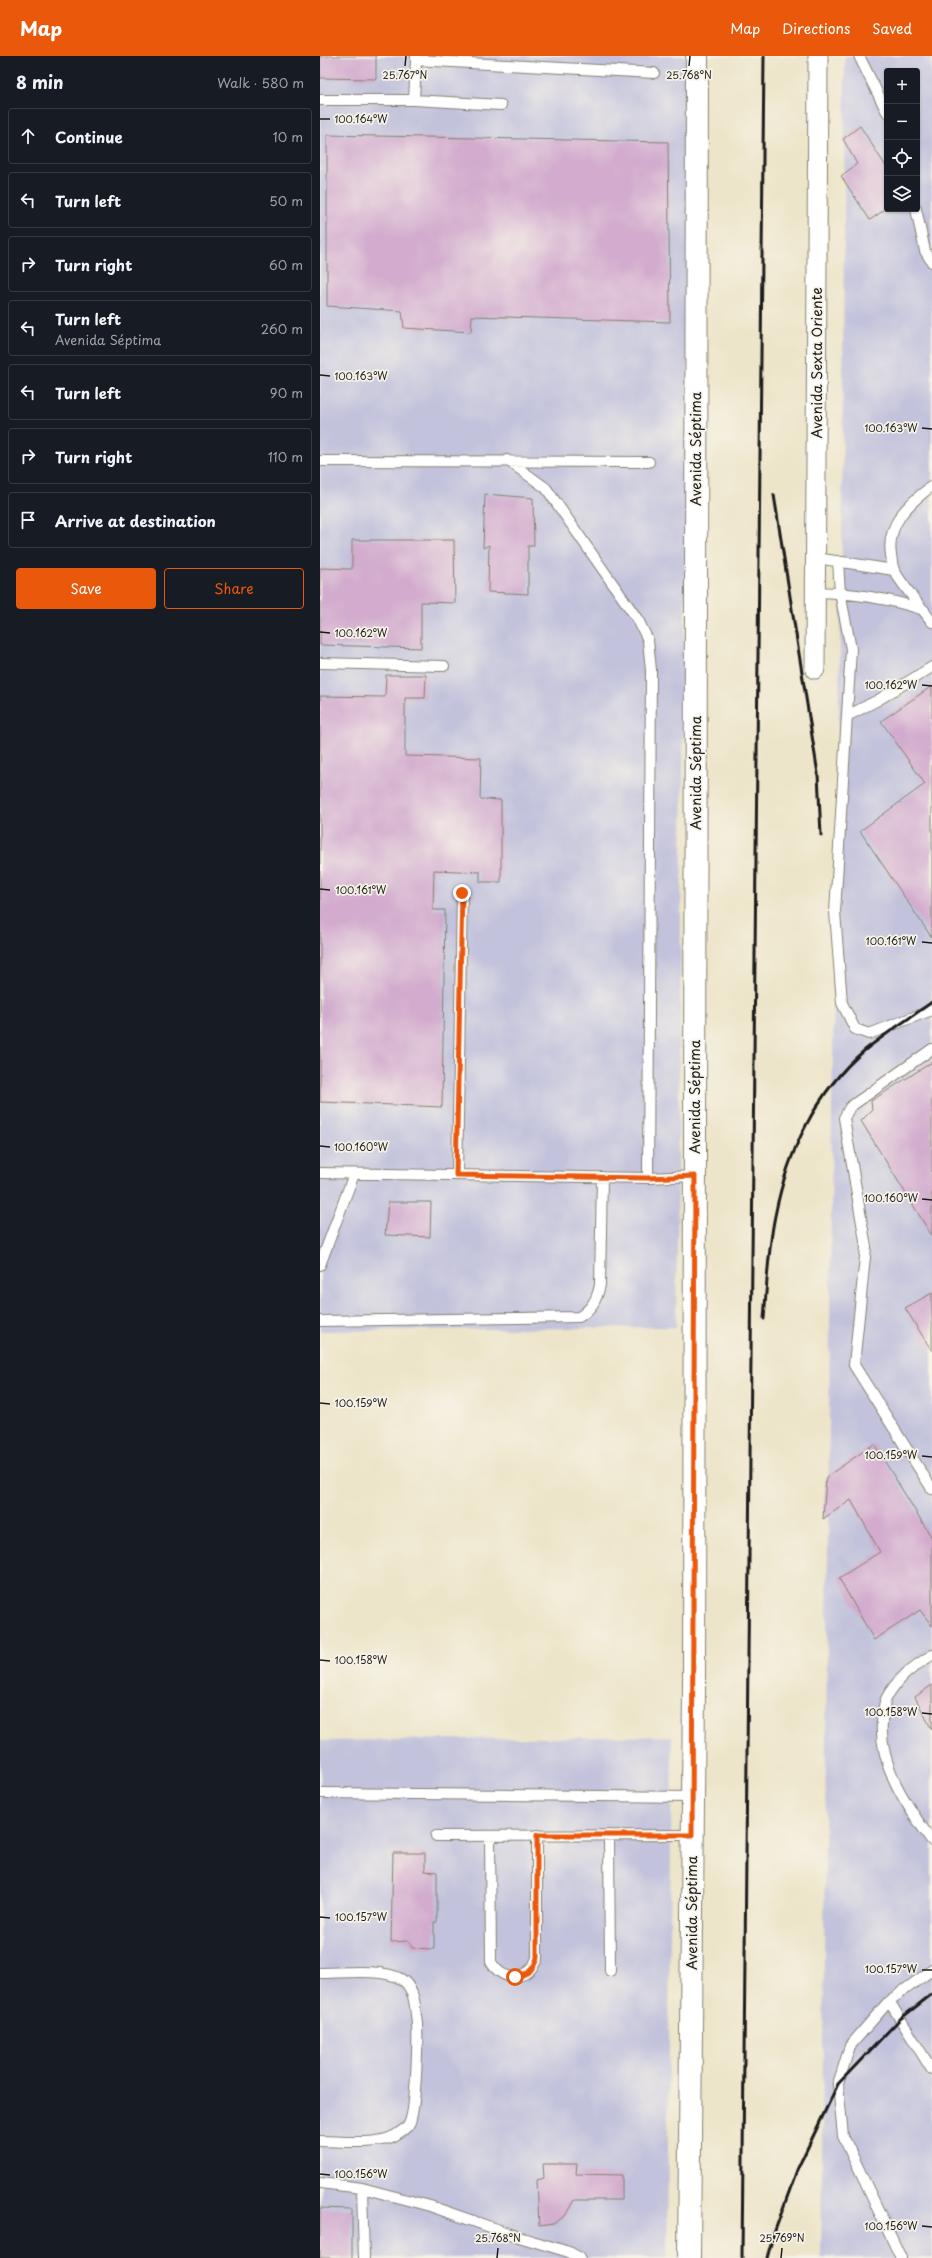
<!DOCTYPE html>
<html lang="en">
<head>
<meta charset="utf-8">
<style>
	body { margin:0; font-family:"Playpen Sans",sans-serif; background:#20242c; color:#f1f3f6 }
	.controls { position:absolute; right:12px; top:12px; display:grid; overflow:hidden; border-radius:4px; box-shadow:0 1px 3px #0004 }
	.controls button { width:36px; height:36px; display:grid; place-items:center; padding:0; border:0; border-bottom:1px solid #363941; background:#171b24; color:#f1f3f6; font:20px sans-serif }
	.stop { position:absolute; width:12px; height:12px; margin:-9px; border:3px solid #ea580c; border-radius:50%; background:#fff }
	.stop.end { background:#ea580c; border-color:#fff; box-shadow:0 1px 4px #0008 }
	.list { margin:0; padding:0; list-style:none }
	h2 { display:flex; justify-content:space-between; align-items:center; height:52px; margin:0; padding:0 16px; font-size:17px }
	h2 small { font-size:13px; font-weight:400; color:#9ea1a6 }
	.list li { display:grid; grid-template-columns:26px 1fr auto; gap:12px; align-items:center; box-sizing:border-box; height:56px; margin:0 8px 8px; padding:0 8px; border:1px solid #363941; border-radius:4px }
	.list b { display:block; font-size:15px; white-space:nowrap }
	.list p { margin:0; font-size:13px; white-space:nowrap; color:#9ea1a6 }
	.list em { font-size:13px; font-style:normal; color:#9ea1a6 }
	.actions { display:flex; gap:8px; padding:12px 16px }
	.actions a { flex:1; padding:9px 0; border:1px solid #ea580c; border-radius:4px; text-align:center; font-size:14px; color:#ea580c }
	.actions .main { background:#ea580c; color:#fff }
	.icon { flex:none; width:22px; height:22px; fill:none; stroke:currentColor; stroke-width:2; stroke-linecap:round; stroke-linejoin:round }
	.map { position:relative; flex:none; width:612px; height:2202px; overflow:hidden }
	header { display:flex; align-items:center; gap:24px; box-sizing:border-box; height:56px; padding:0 20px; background:#ea580c; color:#fff }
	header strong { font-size:19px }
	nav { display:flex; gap:22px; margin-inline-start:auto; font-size:14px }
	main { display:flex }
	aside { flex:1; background:#171b24 }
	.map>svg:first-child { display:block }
	.industrial { fill:#c2c2dc; fill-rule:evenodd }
	.building { fill:#d2abce }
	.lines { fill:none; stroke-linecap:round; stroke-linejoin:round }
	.service-casing { stroke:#848072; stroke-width:12 }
	.minor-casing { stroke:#848072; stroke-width:21 }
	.tertiary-casing { stroke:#848072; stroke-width:24 }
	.service { stroke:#fff; stroke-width:10 }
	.minor { stroke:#fff; stroke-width:19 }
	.tertiary { stroke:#fff; stroke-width:22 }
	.rail { stroke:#1c1c1c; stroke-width:3 }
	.route { stroke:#ea580c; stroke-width:5 }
	.ticks { fill:none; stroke:#1c1c1c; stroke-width:1.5 }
	.labels { text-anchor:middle; stroke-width:3.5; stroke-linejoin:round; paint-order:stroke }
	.street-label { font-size:14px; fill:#1c1c1c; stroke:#f7f3e8 }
	.ticks-label { font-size:10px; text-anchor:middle; fill:#1c1c1c; stroke:#f7f3e8; stroke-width:3.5; stroke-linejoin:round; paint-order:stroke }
</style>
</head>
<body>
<header>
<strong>Map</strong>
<nav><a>Map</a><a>Directions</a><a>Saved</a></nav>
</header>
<main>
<aside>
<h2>8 min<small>Walk · 580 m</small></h2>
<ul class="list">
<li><svg class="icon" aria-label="ahead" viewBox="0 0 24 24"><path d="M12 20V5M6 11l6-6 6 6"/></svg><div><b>Continue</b></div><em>10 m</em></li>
<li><svg class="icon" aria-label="left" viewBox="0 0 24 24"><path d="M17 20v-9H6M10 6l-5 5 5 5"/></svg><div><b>Turn left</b></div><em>50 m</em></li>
<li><svg class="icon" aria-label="right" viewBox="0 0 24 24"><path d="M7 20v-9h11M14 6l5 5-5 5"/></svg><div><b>Turn right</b></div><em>60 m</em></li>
<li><svg class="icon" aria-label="left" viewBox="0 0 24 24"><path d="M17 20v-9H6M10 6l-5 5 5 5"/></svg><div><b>Turn left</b><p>Avenida Séptima</p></div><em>260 m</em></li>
<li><svg class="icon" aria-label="left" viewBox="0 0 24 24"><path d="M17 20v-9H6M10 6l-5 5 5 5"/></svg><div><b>Turn left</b></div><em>90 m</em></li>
<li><svg class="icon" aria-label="right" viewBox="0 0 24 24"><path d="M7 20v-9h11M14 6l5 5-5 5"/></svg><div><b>Turn right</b></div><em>110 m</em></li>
<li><svg class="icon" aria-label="arrive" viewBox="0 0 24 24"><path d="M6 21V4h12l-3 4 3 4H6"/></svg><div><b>Arrive at destination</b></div></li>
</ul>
<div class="actions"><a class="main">Save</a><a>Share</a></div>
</aside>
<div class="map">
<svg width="612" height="2202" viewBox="0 0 612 2202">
	<rect width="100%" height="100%" fill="#f7f3e8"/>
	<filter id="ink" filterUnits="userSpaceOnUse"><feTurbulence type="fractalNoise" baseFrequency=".025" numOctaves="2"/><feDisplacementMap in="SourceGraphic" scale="8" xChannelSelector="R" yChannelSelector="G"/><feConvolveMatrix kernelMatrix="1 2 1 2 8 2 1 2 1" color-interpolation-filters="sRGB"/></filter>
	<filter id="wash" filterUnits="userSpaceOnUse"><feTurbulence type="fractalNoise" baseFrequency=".012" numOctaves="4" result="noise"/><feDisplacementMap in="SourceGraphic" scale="16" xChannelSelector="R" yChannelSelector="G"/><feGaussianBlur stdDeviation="0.9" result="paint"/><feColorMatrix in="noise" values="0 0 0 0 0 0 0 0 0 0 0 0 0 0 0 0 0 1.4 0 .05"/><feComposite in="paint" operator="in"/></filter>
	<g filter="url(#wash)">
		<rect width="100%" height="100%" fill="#ede5c9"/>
		<path class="industrial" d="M0,0h372l-16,1271 -356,4z
			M525,0h87v2202h-111l11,-1148 10,-584zM567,15h30v138h-30z
			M352,1680l-5,522h-347v-517z"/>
		<g id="blocks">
			<path class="building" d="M0,0h56v23l-56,-1z
				M540,70l27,42v40l-17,12 -29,-44 16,-12 -14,-25z
				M7,79l341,7 2,180 -198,-6 -1,16 -67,-4 -2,-17 -75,-5z
				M165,438l48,4 1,48h-6v48l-40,-2 1,-47 -6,3z
				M32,484h102l1,63 -34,-1v46l-101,-3v-77l32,1z
				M66,619h40l-1,23h-20v58l76,2 -1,41 21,1v82h-21v-10l-46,-2 -1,40h12l-3,197 -122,-5v-406l65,1z
				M612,630v252l-72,-107 65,-47 -44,-63z
				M612,1006v174l-71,-115 11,-11 -1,-9z
				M68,1146h43l-1,35 -45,-2z
				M612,1237v58l-27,-43z
				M554,1388l58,94v88l-12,-16 -46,30 -35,-62 41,-26 -29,-52 -28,19 3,-42z
				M612,1629v45l-17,-33z
				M73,1797h32v18l12,1v50h-3v27l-22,-1 -3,-7 -18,1z
				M223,2108h34l-1,10 46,1v25h-48l-9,16 -12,8 -14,2 -2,-46 7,-2z
				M0,2152l32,1v49h-32z"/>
		</g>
	</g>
	<g filter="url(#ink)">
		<use href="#blocks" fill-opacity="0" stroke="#848072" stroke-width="1"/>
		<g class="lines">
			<g class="service-casing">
				<path id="service" d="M96,0v4l238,13
					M539,0l28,56
					M0,44h94l2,-40
					M94,44l87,5
					M596,153l9,42 7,11
					M187,404l39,28 92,132 10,20 3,30 -3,508
					M0,405l329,1
					M612,430c-23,17 -46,38 -41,69 1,5 1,11 3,15 7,14 28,38 38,52
					M496,502l78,12
					M518,505l2,32 11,56 -16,263 7,91 13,26 14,5 63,-24
					M496,536c37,1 72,6 108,18
					M0,607l124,3
					M527,660l31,-16 54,-33
					M612,993l-82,58 -6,11 22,129 -12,118 78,124
					M0,1117l328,5 47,-2
					M137,1119l5,-282
					M0,1209l34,-91
					M0,1265l259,-4c13,-8 18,-18 21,-32l2,-108
					M612,1599c-18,11 -36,24 -46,44 -2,4 -2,10 -3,14 -8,48 23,92 49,128
					M0,1737l373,4
					M289,1779l1,136
					M116,1780l256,-1
					M170,1780l1,126c12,21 38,19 46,-4v-123
					M0,1917c22,0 62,-5 81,6 12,7 14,24 15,36 3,15 0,97 -7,109 -1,3 -6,6 -9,8 -17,15 -58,9 -80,9
					M569,1945l43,69
					M0,2127l42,5 2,70
					M42,2132l68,18 89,31 50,15 11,6
					M581,2202l-58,-122 -5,-52 12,-38 39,-45 43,-31"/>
			</g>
			<g class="minor-casing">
				<path id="minor" d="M495,613l3,-613"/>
			</g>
			<g class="tertiary-casing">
				<path id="tertiary" d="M369,2202l5,-572 3,-1630"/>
			</g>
			<use href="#service" class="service"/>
			<use href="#minor" class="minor"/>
			<use href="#tertiary" class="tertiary"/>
			<path class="rail" d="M454,439l44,279 3,61
				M444,1263c3,-35 4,-70 11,-103 12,-62 41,-125 90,-166 21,-17 45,-32 67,-48
				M422,2202l22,-2202
				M447,2202l6,-22 24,-66 41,-86 62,-65 32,-25"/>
		</g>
	</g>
	<g class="lines" filter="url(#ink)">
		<path class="route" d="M142,837l-6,282 192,3 47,-2 -3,659h-155v123c-4,13 -9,16 -22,19"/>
	</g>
	<path class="ticks" d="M85,10l1,-10M369,10l1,-10M0,63h10M0,319l10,1M602,372l10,1M0,576l10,1M602,629l10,1M0,833l10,1M602,886l10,1M0,1090l10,1M602,1143l10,1M0,1347l10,1M602,1400l10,1M0,1604l10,1M602,1657l10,1M0,1861l10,1M602,1914h10M0,2118l10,1M602,2170l10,1M177,2202l1,-10M461,2202l1,-10"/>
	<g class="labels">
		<g class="street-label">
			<text transform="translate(497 307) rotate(-90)" y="5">Avenida Sexta Oriente</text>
			<text transform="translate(376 393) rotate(-90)" y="5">Avenida Séptima</text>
			<text transform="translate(376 717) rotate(-90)" y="5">Avenida Séptima</text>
			<text transform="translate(375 1041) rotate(-90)" y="5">Avenida Séptima</text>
			<text transform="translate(372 1857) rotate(-90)" y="5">Avenida Séptima</text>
		</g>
	</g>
	<g class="ticks-label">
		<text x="85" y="23">25.767°N</text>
		<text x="369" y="23">25.768°N</text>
		<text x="41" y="67">100.164°W</text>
		<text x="41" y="324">100.163°W</text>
		<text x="571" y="376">100.163°W</text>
		<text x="41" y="581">100.162°W</text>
		<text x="571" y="633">100.162°W</text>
		<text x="41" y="838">100.161°W</text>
		<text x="571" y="889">100.161°W</text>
		<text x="41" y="1095">100.160°W</text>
		<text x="571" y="1146">100.160°W</text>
		<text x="41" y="1351">100.159°W</text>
		<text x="571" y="1403">100.159°W</text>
		<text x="41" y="1608">100.158°W</text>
		<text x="571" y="1660">100.158°W</text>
		<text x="41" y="1865">100.157°W</text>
		<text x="571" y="1917">100.157°W</text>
		<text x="41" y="2122">100.156°W</text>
		<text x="571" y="2174">100.156°W</text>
		<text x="178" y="2186">25.768°N</text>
		<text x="462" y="2186">25.769°N</text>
	</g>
</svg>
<div class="controls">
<button>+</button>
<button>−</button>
<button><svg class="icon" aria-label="locate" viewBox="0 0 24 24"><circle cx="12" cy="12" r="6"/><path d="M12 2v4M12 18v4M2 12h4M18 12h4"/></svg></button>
<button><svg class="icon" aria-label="layers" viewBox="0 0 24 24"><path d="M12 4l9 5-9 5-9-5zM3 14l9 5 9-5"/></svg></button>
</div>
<div class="stop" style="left:195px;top:1921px"></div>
<div class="stop end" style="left:142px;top:837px"></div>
</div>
</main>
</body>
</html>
